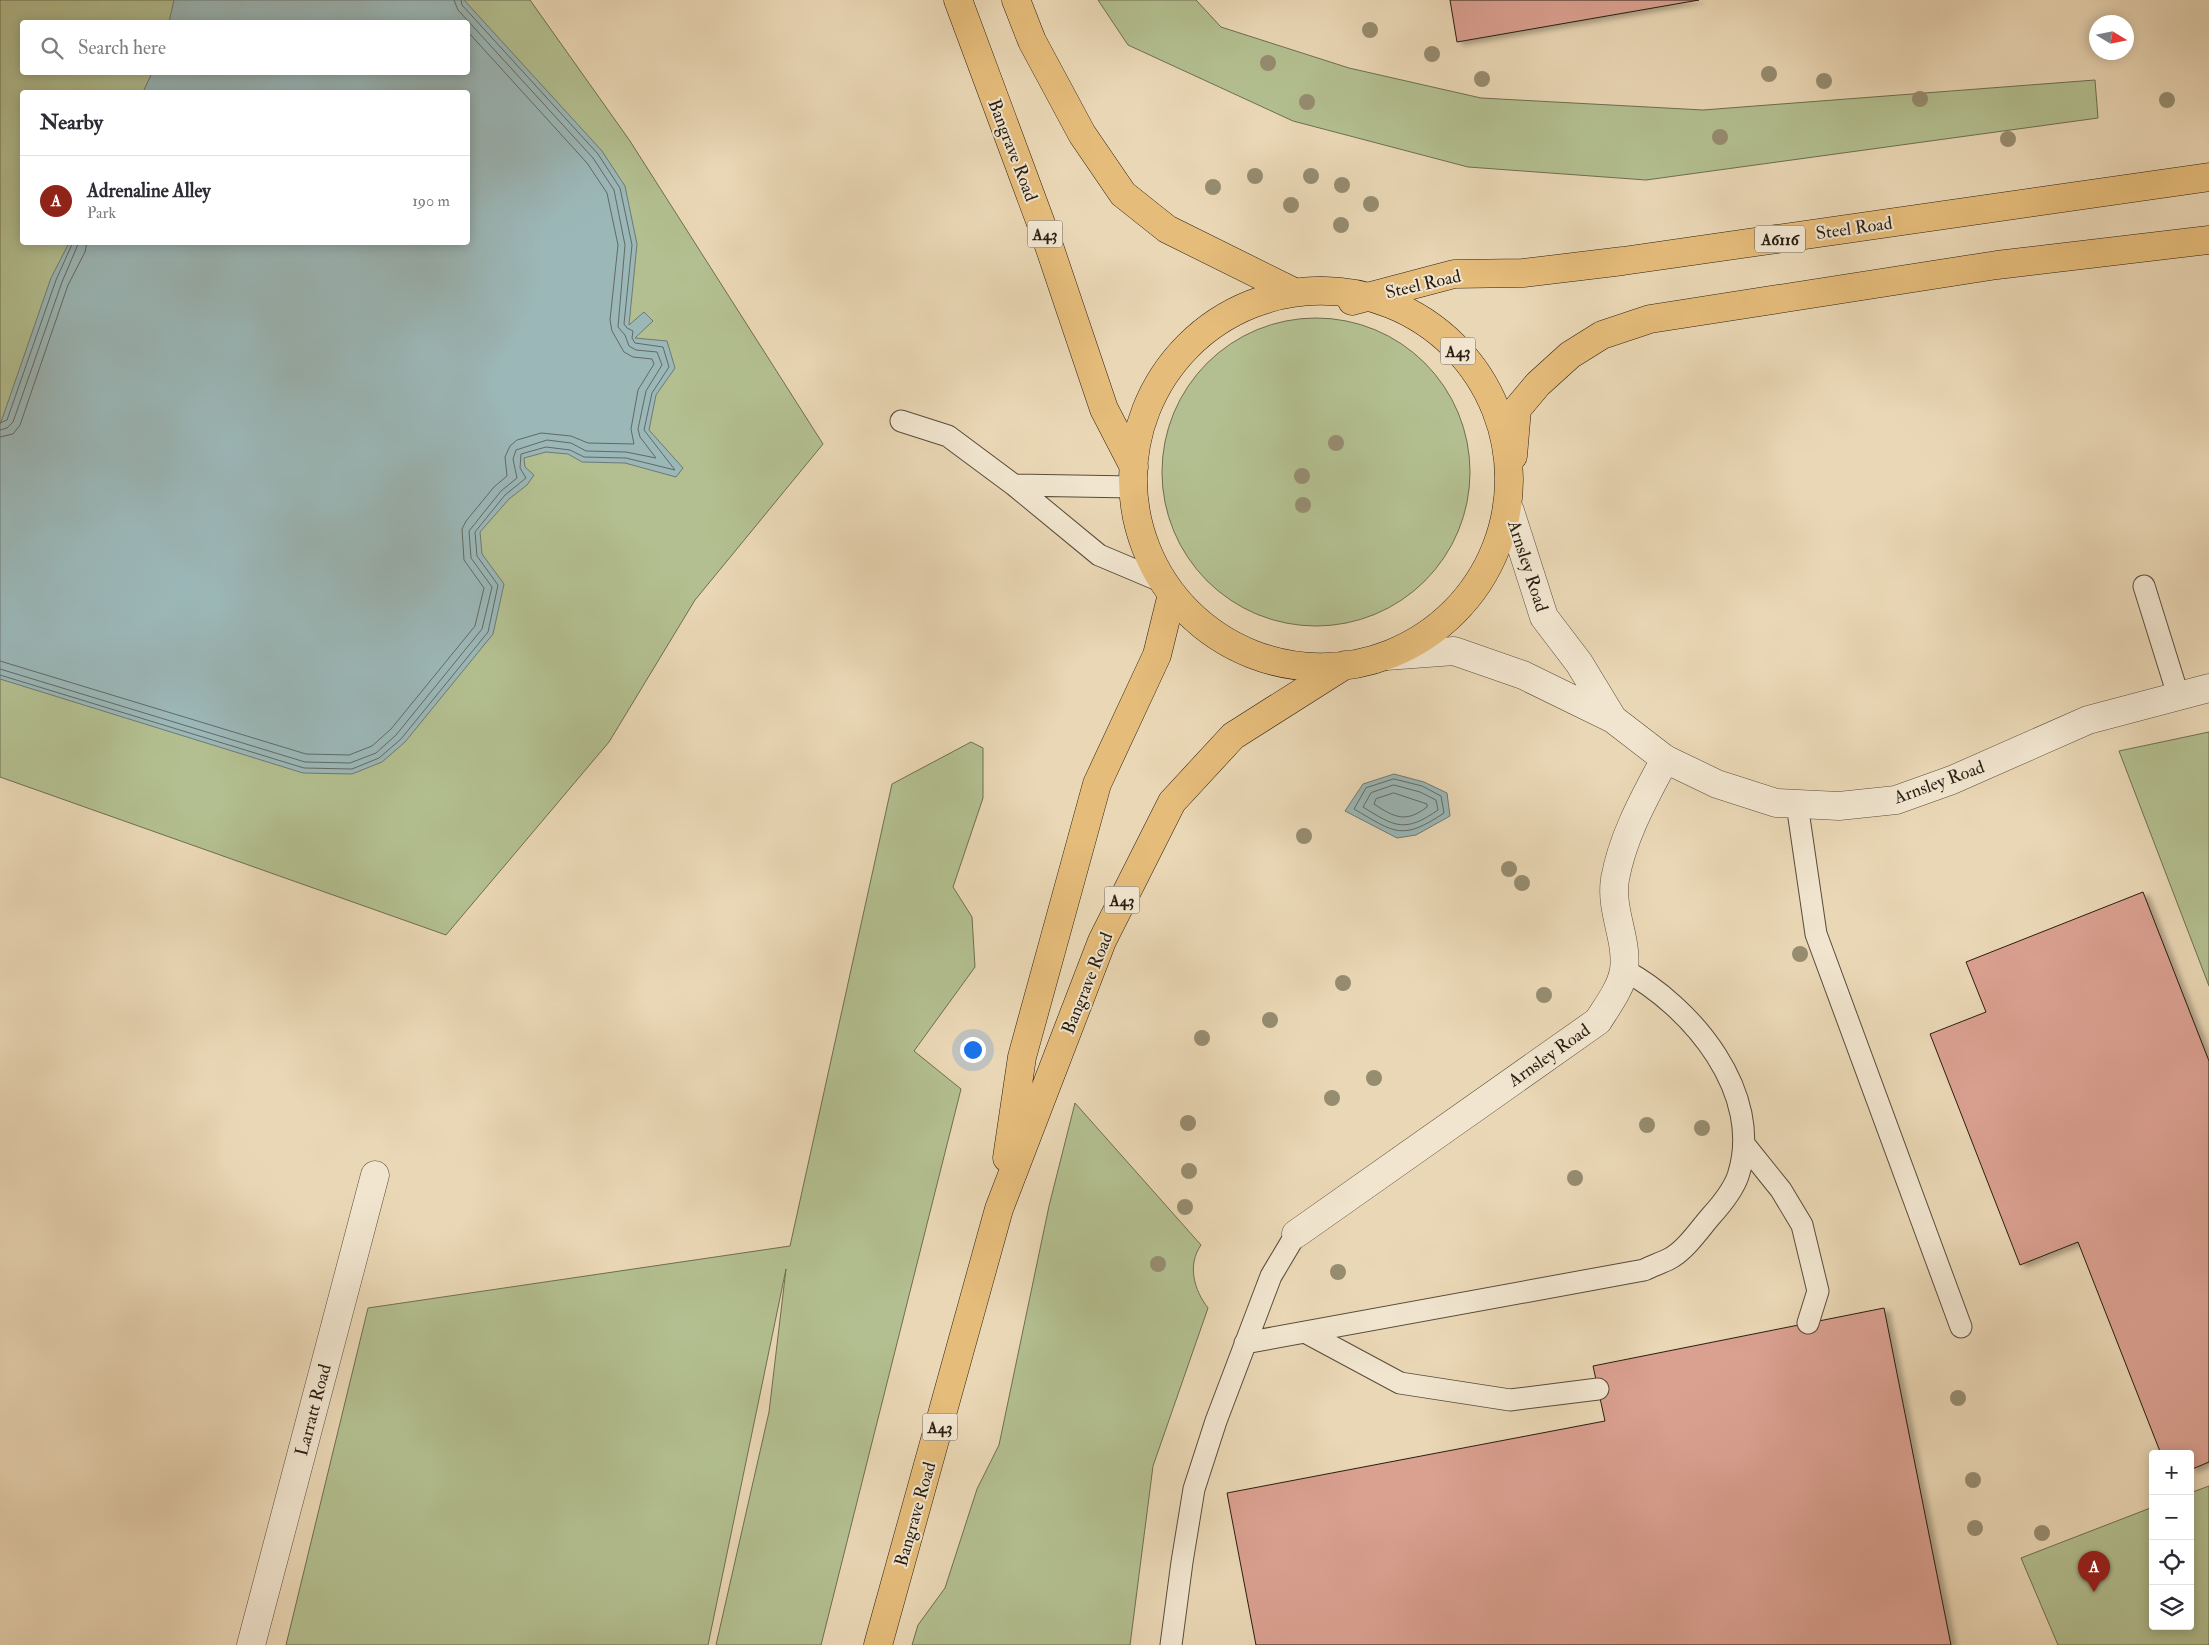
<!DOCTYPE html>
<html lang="en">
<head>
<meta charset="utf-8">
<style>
	body { margin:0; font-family:"IM FELL Double Pica",serif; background:#f2f2f3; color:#2b2b33 }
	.controls { position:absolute; right:15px; bottom:15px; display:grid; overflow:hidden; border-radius:5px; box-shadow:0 2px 12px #0003 }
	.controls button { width:45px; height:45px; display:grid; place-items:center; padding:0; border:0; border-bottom:1px solid #e1e1e2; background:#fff; color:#2b2b33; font:25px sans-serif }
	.compass { position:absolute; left:2089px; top:15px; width:45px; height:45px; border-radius:50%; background:#fff; box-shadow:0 2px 12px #0003; rotate:100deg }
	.you { position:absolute; left:972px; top:1049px; width:18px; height:18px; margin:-12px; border:4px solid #fff; border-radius:50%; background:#1a73e8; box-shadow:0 0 0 8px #1a73e833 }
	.badge { display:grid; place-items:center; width:32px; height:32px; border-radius:50%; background:#8f2418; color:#fff; font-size:16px; font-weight:700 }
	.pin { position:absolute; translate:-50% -41px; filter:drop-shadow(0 1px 2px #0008) }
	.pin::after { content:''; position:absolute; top:26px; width:18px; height:15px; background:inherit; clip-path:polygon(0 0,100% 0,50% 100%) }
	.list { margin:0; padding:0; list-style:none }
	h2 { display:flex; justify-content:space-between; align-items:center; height:65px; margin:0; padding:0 20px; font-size:21px }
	h2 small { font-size:16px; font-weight:400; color:#7c7c81 }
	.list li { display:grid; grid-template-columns:32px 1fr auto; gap:15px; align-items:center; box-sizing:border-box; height:90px; padding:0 20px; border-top:1px solid #e1e1e2 }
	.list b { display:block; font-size:19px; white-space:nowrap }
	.list p { margin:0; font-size:16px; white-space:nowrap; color:#7c7c81 }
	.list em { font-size:16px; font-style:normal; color:#7c7c81 }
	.icon { flex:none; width:28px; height:28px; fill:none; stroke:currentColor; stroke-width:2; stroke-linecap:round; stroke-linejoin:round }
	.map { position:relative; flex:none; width:2209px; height:1645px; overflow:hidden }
	.search { position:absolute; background:#fff; box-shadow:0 2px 12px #0003; left:20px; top:20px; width:450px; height:55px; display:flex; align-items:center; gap:12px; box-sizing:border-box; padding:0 18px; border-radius:5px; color:#7c7c81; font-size:19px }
	.panel { position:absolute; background:#fff; box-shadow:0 2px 12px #0003; left:20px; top:90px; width:450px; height:155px; border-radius:5px }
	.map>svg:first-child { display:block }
	.green { fill:#b3bf90; stroke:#6e6e51; fill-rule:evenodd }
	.water { fill:#9bb7b7; stroke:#6d7a75 }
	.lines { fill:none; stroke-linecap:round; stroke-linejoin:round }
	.shore { stroke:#626a64; stroke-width:1 }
	.building { fill:#daa090; stroke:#291e12; filter:url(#shadow) }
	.service-casing { stroke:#594c3b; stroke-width:23 }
	.minor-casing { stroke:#594c3b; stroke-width:29 }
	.tertiary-casing { stroke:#594c3b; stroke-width:29 }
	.primary-casing { stroke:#291e12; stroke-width:29 }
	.trunk-casing { stroke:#291e12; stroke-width:29 }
	.service { stroke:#f1e5cf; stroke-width:21 }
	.minor { stroke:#f1e5cf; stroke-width:28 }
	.tertiary { stroke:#f1e5cf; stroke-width:28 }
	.primary { stroke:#e5bc7a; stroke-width:28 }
	.trunk { stroke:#e5bc7a; stroke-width:28 }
	.tree { fill:#968c70 }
	.labels { text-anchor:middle; stroke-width:4; stroke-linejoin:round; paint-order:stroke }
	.shield { fill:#f1e5cf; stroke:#655a4b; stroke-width:1 }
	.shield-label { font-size:16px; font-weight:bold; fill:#291e12 }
	.street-label { font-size:18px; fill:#291e12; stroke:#f1e5cf }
</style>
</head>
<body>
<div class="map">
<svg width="2209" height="1645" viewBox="0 0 2209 1645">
	<defs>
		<filter id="shadow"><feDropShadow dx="5.5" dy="3" stdDeviation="2.5" flood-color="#0004"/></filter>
	</defs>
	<rect width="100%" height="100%" fill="#ead7b5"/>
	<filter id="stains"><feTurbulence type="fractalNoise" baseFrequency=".004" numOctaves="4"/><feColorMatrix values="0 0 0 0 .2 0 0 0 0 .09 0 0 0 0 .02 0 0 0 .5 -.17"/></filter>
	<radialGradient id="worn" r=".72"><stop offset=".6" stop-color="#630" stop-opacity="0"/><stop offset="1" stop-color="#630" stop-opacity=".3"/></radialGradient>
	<path class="green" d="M0,0h530l100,141 193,303 -128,156 -86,142 -163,193 -446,-158zM22,22h446v50h-446zM22,92h446v150h-446z
		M1098,0h98l25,27 128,41 132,30 222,12 392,-30 3,38 -452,62 -178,-13 -175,-46 -165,-76z
		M1162 472a154 154 0 1 1 308 0a154 154 0 1 1-308 0Z
		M2209,732v254l-90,-235z
		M971,742l12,6v50l-30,89 19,30 3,50 -61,84 47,38 -140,556h-105l53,-233 17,-143 -78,376h-422l82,-337 422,-62 102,-462z
		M1075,1103l126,142c-14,20 -7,45 7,63l-55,158 -23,179h-218l6,-20 27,-37 32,-99 22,-44 50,-239z
		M2209,1486v159h-151l-37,-87 132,-51v119h37v-133z"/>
	<path class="water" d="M174,0h290l138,151 23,35 12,58 -8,81 15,-13 9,9 -18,17 32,3 8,27 -19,27 -7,35 34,38 -7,9 -51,-14 -43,-1 -14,-8 -22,-2 -22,6 1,9 9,8 -7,10 -18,14 -29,33 2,22 22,30 -11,50 -88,108 -23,20 -30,12 -49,-1 -303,-94v-254l51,-147 18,-35 399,-1v-150h-325l9,-19 316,-1v-50h-299z
		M1394,774l30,8 23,11 3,23 -34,19 -19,3 -52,-27 18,-27z"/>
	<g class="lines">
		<path class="shore" d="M0,423l7,-3 49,-140 17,-38
			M0,430l7,-2 6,-6 49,-140 17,-40
			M0,437l13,-3 7,-9 48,-140 17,-33 2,-10
			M0,661l306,93 43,1 23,-9 19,-17 84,-103 9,-38 -20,-28 -2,-31 4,-8 28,-34 13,-11 -2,-19 5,-11 7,-6 24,-7 30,3 17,7 46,1 -3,-15 7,-39 16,-26 -2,-5 -19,-2 -9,-5 -12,-21 -2,-11 8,-75 -11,-52 -20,-30 -119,-131
			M0,669l305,93 45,1 26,-10 20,-18 86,-106 10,-42 -21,-29 -2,-27 32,-40 16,-13 -4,-19 3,-9 31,-10 24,3 15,8 40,1 30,6 -16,-21 -2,-8 8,-38 16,-26 -5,-13 -21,-2 -7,-4 -4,-11 -7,-8 7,-82 -11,-55 -21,-32 -135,-148 -4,-10
			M0,675l304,93 48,1 27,-11 22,-19 87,-107 10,-47 -21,-29 -2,-24 30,-37 21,-17 -6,-10 1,-14 25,-7 24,3 14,7 42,1 49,12 -31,-40 8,-37 17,-26 -6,-20 -28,-4 -3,-5 1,-7 -6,-3 -3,-4 8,-79 -12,-57 -22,-34 -136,-149 -1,-5
			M1394,779l28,7 19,10 3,17c-42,28 -49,20 -90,-4l12,-21z
			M1394,785l26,7 16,8 2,10c-33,23 -43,17 -75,-3l8,-14z
			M1394,793l33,11v3c-21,16 -32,11 -53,-3l2,-5z"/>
	</g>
	<path class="building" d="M1450,0h249l-242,42z
		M2143,892l66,169v401l-19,8v-16h-29l-83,-212 -58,23 -90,-231 56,-22 -20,-50z
		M1884,1308l67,337h-695l-29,-152 378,-72 -12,-55z"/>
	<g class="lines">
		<g class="service-casing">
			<path id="service" d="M901,421l47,15 66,49 85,70 64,27
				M1014,485l119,2
				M2144,586l34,109
				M1797,804l19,130 145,393
				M1744,1144l37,46 21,35 16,66 -10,32
				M1305,1332l95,51 110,17 88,-11
				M1245,1343l399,-73c8,-4 17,-7 25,-11 16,-8 30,-29 42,-43 10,-11 22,-26 27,-40 27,-83 -47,-170 -114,-206
				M1171,1645l11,-83 12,-73 22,-68 55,-145 25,-42"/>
		</g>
		<g class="minor-casing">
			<path id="minor" d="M1296,1234l302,-213c10,-16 23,-33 26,-51 4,-31 -14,-59 -9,-91 8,-44 30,-82 50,-120
				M251,1645l124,-470"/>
		</g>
		<g class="tertiary-casing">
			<path id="tertiary" d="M1510,511l34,106 35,46 34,56
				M1386,656l68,-5 69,24 90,44 52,40 52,25 59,19 63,3 57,-6 56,-20 136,-60 121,-32"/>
		</g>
		<g class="primary-casing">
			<path id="primary" d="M1352,301l102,-27 69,-1 100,-12 586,-84
				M1513,456l4,-47 21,-25 32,-29 32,-20 48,-16 347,-54 212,-25"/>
		</g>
		<g class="trunk-casing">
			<path id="trunk" d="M958,0l88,237 58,172 30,58
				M1016,0l16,41 50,93 41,60 44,35 123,61
				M1133 479a188 188 0 1 1 376 0a188 188 0 1 1-376 0Z
				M1007,1158l15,-101 75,-273 60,-129 15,-61
				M878,1645l121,-436 103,-268 70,-139 61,-66 112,-71"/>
		</g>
		<use href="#service" class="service"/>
		<use href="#minor" class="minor"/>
		<use href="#tertiary" class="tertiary"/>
		<use href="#primary" class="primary"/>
		<use href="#trunk" class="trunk"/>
	</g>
	<g class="tree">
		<circle cx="1370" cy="30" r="8"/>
		<circle cx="1432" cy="54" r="8"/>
		<circle cx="1268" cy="63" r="8"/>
		<circle cx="1769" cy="74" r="8"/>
		<circle cx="1482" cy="79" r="8"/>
		<circle cx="1824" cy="81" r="8"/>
		<circle cx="1920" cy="99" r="8"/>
		<circle cx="2167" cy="100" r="8"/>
		<circle cx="1307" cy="102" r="8"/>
		<circle cx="1720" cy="137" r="8"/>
		<circle cx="2008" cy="139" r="8"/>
		<circle cx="1255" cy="176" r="8"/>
		<circle cx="1311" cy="176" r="8"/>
		<circle cx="1342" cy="185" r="8"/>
		<circle cx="1213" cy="187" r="8"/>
		<circle cx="1371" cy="204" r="8"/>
		<circle cx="1291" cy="205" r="8"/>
		<circle cx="1341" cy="225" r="8"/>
		<circle cx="1336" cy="443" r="8"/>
		<circle cx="1302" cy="476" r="8"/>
		<circle cx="1303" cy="505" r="8"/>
		<circle cx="1304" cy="836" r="8"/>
		<circle cx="1509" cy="869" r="8"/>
		<circle cx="1522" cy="883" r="8"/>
		<circle cx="1800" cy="954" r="8"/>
		<circle cx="1343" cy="983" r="8"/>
		<circle cx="1544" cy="995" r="8"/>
		<circle cx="1270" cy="1020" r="8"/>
		<circle cx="1202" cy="1038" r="8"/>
		<circle cx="1374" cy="1078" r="8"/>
		<circle cx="1332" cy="1098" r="8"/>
		<circle cx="1188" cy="1123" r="8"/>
		<circle cx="1647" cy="1125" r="8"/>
		<circle cx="1702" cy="1128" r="8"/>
		<circle cx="1189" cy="1171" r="8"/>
		<circle cx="1575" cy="1178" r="8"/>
		<circle cx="1185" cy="1207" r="8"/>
		<circle cx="1158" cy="1264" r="8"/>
		<circle cx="1338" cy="1272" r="8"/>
		<circle cx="1958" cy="1398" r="8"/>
		<circle cx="1973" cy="1480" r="8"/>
		<circle cx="1975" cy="1528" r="8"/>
		<circle cx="2042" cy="1533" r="8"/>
	</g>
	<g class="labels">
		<g class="shield">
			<rect x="1027.5" y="220.5" width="35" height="27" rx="4"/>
			<rect x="1755" y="225.5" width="50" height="27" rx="4"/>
			<rect x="1440.5" y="337.5" width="35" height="27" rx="4"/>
			<rect x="1104.5" y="886.5" width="35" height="27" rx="4"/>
			<rect x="922.5" y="1413.5" width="35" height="27" rx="4"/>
		</g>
		<g class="shield-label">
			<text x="1045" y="240">A43</text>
			<text x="1780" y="245">A6116</text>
			<text x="1458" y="357">A43</text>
			<text x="1122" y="906">A43</text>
			<text x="940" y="1433">A43</text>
		</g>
		<g class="street-label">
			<text transform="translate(1013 150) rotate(69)" y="6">Bangrave Road</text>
			<text transform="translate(1854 228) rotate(-8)" y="6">Steel Road</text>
			<text transform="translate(1423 284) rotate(-13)" y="6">Steel Road</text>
			<text transform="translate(1528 566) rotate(72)" y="6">Arnsley Road</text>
			<text transform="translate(1939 782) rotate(-20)" y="6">Arnsley Road</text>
			<text transform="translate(1087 983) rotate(-68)" y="6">Bangrave Road</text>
			<text transform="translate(1549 1055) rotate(-35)" y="6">Arnsley Road</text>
			<text transform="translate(313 1410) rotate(-75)" y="6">Larratt Road</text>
			<text transform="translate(915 1514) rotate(-74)" y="6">Bangrave Road</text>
		</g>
	</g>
	<rect width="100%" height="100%" filter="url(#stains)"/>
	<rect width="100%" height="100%" fill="url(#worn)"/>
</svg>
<div class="controls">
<button>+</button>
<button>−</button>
<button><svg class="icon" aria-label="locate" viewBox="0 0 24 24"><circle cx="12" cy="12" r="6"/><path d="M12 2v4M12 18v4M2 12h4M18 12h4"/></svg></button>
<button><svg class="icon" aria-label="layers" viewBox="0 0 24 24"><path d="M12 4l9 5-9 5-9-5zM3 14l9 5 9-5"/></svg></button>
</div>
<svg class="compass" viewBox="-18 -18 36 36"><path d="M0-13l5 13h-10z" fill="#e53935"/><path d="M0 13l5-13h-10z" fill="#7c7c81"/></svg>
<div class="you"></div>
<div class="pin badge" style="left:2094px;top:1592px">A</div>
<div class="search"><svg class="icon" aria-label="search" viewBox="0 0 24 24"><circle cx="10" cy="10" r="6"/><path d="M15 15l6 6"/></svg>Search here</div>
<section class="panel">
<h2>Nearby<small></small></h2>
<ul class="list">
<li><span class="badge">A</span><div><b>Adrenaline Alley</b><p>Park</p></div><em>190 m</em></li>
</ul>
</section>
</div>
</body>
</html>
